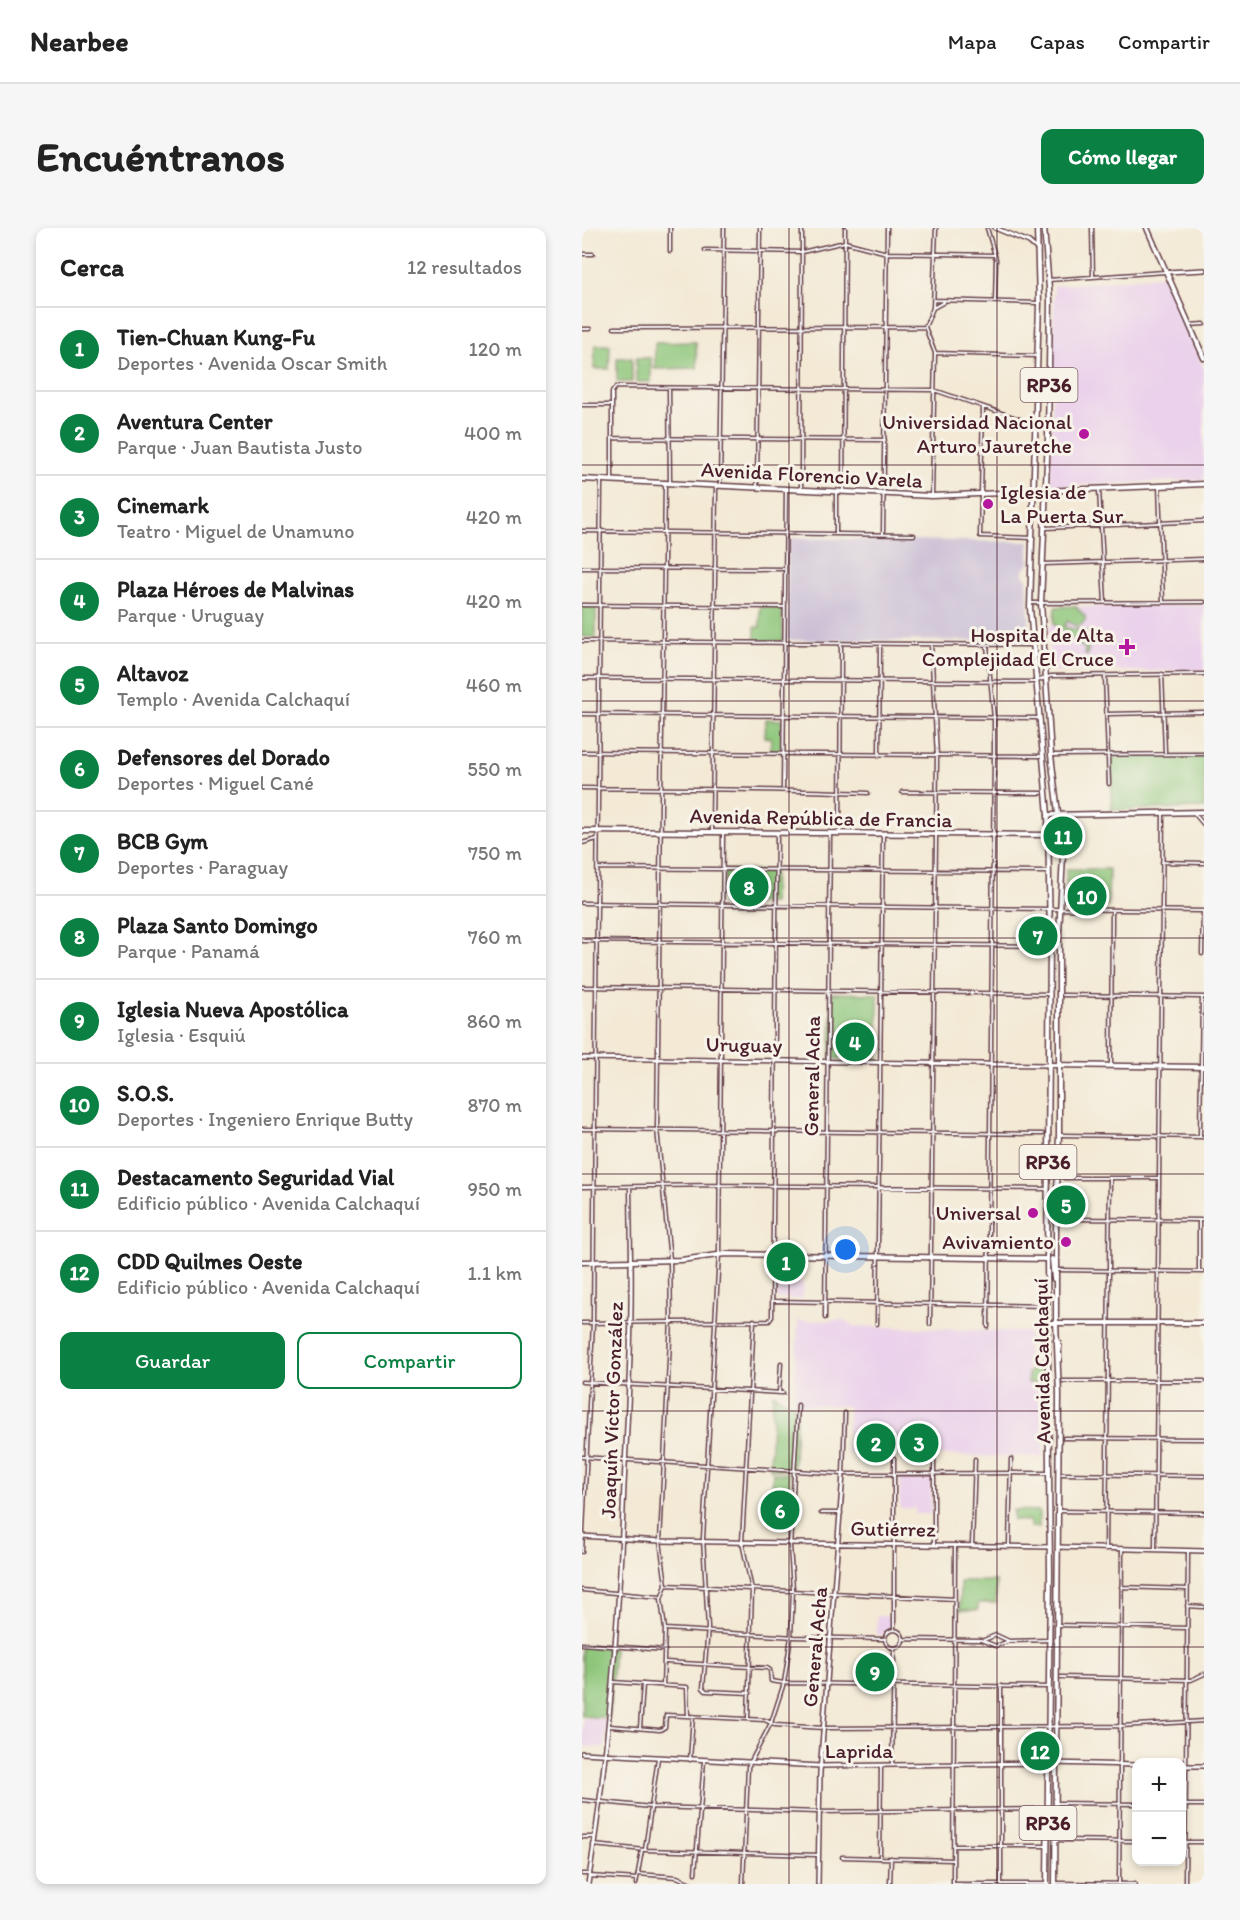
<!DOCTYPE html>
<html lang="es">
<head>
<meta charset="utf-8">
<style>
	body { margin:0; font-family:Itim,sans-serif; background:#f6f6f6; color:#222 }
	.controls { position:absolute; right:18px; bottom:18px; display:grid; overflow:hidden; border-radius:12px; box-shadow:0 3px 9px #0003 }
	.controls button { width:54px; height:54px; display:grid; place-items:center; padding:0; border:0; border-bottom:2px solid #e0e0e0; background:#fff; color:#222; font:30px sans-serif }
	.you { position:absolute; left:264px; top:1022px; width:21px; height:21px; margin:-15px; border:4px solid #fff; border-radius:50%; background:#1a73e8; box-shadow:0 0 0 9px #1a73e833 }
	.badge { display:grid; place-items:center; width:39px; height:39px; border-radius:50%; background:#0b8043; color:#fff; font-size:20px; font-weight:700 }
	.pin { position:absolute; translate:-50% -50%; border:3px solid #fff; box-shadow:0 2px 6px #0006 }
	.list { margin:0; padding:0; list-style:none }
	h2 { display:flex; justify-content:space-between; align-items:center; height:78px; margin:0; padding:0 24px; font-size:26px }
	h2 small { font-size:20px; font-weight:400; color:#767676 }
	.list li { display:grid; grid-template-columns:39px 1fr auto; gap:18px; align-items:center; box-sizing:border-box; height:84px; padding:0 24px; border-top:2px solid #e0e0e0 }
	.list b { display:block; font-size:22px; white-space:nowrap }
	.list p { margin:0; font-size:20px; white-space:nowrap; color:#767676 }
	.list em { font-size:20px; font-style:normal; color:#767676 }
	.actions { display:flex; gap:12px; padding:18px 24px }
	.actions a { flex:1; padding:14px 0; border:2px solid #0b8043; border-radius:12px; text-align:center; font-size:21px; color:#0b8043 }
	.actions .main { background:#0b8043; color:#fff }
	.map { position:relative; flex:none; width:622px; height:1656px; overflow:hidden; border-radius:12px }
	header { display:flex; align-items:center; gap:36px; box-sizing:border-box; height:84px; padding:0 30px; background:#fff; border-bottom:2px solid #e0e0e0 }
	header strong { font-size:28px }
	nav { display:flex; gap:33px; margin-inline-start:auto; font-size:21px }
	.intro { display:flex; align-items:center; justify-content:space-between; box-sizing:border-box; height:144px; padding:0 36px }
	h1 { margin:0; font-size:42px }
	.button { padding:15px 27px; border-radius:12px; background:#0b8043; color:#fff; font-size:21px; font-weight:700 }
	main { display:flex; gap:36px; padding:0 36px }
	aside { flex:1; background:#fff; border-radius:12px; box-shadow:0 3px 9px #0003 }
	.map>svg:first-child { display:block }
	.built { fill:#ebd1eb }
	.industrial { fill:#cbbfd5 }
	.green { fill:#8dc67a; stroke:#6c7252; stroke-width:1.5 }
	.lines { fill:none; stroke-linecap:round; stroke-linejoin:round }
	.minor-casing { stroke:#633d44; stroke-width:5 }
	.tertiary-casing { stroke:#633d44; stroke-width:6 }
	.secondary-casing { stroke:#633d44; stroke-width:7 }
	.primary-casing { stroke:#633d44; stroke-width:7 }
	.minor { stroke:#fff; stroke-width:2 }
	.tertiary { stroke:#fff; stroke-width:3 }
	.secondary { stroke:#fff; stroke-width:4 }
	.primary { stroke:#fff; stroke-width:4 }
	.grid { fill:none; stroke:#4a1f2b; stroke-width:1.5; stroke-opacity:0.55 }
	.poi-dot { fill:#b5179e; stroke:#f7f3e8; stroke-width:2 }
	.labels { text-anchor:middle; stroke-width:6; stroke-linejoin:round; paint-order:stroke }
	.shield { fill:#f7f3e8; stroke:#7e5f64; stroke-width:1.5 }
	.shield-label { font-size:20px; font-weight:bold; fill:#4a1f2b }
	.poi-label { font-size:21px; fill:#4a1f2b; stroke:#f7f3e8; text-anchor:end }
	.street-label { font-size:21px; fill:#4a1f2b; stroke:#f7f3e8 }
</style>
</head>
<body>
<header>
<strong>Nearbee</strong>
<nav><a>Mapa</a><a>Capas</a><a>Compartir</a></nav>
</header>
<div class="intro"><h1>Encuéntranos</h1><a class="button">Cómo llegar</a></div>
<main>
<aside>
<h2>Cerca<small>12 resultados</small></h2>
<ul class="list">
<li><span class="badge">1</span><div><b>Tien-Chuan Kung-Fu</b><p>Deportes · Avenida Oscar Smith</p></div><em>120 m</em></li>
<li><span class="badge">2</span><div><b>Aventura Center</b><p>Parque · Juan Bautista Justo</p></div><em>400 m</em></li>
<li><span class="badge">3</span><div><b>Cinemark</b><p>Teatro · Miguel de Unamuno</p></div><em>420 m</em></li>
<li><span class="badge">4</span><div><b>Plaza Héroes de Malvinas</b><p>Parque · Uruguay</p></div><em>420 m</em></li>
<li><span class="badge">5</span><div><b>Altavoz</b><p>Templo · Avenida Calchaquí</p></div><em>460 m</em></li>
<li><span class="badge">6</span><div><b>Defensores del Dorado</b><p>Deportes · Miguel Cané</p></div><em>550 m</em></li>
<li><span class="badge">7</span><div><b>BCB Gym</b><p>Deportes · Paraguay</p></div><em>750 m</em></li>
<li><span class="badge">8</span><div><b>Plaza Santo Domingo</b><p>Parque · Panamá</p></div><em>760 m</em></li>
<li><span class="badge">9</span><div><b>Iglesia Nueva Apostólica</b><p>Iglesia · Esquiú</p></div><em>860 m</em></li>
<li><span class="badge">10</span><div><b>S.O.S.</b><p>Deportes · Ingeniero Enrique Butty</p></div><em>870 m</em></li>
<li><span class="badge">11</span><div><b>Destacamento Seguridad Vial</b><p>Edificio público · Avenida Calchaquí</p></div><em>950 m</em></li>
<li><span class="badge">12</span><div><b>CDD Quilmes Oeste</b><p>Edificio público · Avenida Calchaquí</p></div><em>1.1 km</em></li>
</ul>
<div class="actions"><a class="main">Guardar</a><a>Compartir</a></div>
</aside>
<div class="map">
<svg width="622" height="1656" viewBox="0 0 622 1656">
	<rect width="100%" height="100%" fill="#f7f3e8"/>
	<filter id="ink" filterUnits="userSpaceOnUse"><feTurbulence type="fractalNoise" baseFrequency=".0167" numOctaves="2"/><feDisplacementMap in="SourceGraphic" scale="12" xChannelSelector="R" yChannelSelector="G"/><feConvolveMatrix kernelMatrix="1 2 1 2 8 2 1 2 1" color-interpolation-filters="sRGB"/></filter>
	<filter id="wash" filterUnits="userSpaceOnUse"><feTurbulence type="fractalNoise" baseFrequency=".008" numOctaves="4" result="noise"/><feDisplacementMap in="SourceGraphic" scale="24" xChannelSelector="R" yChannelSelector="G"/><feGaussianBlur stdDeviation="1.35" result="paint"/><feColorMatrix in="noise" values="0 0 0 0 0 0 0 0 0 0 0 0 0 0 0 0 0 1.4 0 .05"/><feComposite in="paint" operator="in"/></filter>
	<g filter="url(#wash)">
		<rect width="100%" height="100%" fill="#f3e9d5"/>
		<path class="built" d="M579,48l5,3 38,90v111l-153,6v-41l5,-3v-7l-4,-6 2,-143z
			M622,377v66h-153l-3,-42 5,-6 2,-16z
			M196,1053l25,2 -1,16 -25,-1z
			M263,1092l8,6 175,6v4l6,2v4l-7,2 1,39 4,1v5h11v68l-196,-3 1,-48 -54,-1 4,-84z
			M318,1251h31v35h-16v-6h-15z
			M295,1388l15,1 -1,10 -8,8h-6z
			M1,1490l24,2 -2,28 -23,-2z"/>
		<path class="industrial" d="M206,310l241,4v22l-6,6v5l4,4 3,62 -243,-1z"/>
		<path class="green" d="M114,114l1,26 -42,1v-26z
			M13,117h15l-1,24h-15z
			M35,130h15v24h-15z
			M54,130h15v24h-15z
			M0,378h14v31h-14z
			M493,378l10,10v5l-7,6 -11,-6 -3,6 24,5v23h-3v-6l-31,-25 1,-17z
			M178,379l22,1 1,33h-28v-14h5z
			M184,491l16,1 -1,31 -11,-1 1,-12 -6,-1z
			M622,528v52l-92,2 -1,-53z
			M484,641h43l-1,37 -42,-1z
			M143,642l49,1 -1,32 -48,-1z
			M250,765l46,1v65h-47z
			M457,1136l5,3 1,16h-17v-10z
			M191,1165l24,15 -4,63 -23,-2z
			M275,1208l39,1v13l-39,-1z
			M191,1245l17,1 -2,50 -17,-1z
			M431,1282l26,1v16h-9v-6l-17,-1z
			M378,1353h36v22h-18v7h-18z
			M0,1418l32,2 -5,70 -27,-2z"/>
	</g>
	<g filter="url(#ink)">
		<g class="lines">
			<g class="minor-casing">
				<path id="minor" d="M405,0l9,31 -1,43
					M510,0l1,48
					M123,22l97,2 43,-10 42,11 108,2
					M88,23v-23
					M0,26h11
					M466,52l117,-8
					M352,72l105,3
					M351,80l11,-6
					M608,97l14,-1
					M32,100l311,-1
					M0,101h8
					M353,125l102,3
					M87,160l1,95
					M0,177h30
					M401,179l-3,129 52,2
					M30,210l273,2
					M30,252v-88l4,-5 318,3 100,34
					M138,257l4,-257
					M577,257l4,117
					M175,258l3,-258
					M517,261l6,114
					M219,262l1,-262
					M261,264l2,-264
					M350,268l3,-143 -10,-26 8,-19 3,-80
					M463,300l159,-7
					M0,303l332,4
					M254,305v-41
					M301,306l4,-306
					M461,336l161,-5
					M0,340l201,1
					M449,375l173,-1
					M0,377l201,2
					M0,413l450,4
					M405,417l7,73v38l-6,571
					M580,446l3,78
					M523,448l4,108
					M0,450l452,4 17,-6 153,-2
					M0,486l458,4
					M526,486l96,-2
					M0,524l458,4
					M469,527l153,-1
					M297,528l1,-111
					M0,560c95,1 191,1 286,5
					M201,560l3,-299
					M320,564l140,1
					M611,584l11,13
					M130,604l4,-345
					M258,605l1,-189
					M141,606l-4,420 -16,284 5,90 -5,60 3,3 44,2
					M0,615l15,-4
					M580,634l42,1
					M16,640l450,4
					M0,675l622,8
					M0,713l468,5
					M620,726l1,-43
					M0,759l467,7
					M481,767l141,2
					M529,838l1,-156
					M0,901l461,5
					M478,907l144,2
					M618,909l2,-140
					M482,950h95
					M0,959l137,-2 329,4
					M48,959l1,74
					M482,991l140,1
					M475,1042l147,2
					M617,1044v-52
					M192,1073l273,5
					M243,1090l5,-484
					M0,1095l187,-2 3,-4 5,-484
					M295,1096l6,-489
					M348,1096l7,-568 -6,-112
					M481,1153h141
					M0,1154l201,11
					M197,1165l2,-30
					M482,1210l140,1
					M0,1229l261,17 205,-1
					M352,1229v88
					M261,1246l2,-61
					M480,1246l142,2
					M477,1283l145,2
					M239,1285h20
					M373,1317l-2,339h94
					M390,1317l3,-86
					M427,1318l2,-87
					M524,1321l4,-371
					M573,1321l8,-735
					M0,1324l11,-229 8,-842
					M84,1357l289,14
					M539,1359l66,2
					M0,1362l78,7
					M605,1378l17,1
					M475,1397l130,3
					M83,1401l130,8 89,2
					M312,1401v-171
					M303 1411a9 9 0 1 1 18 0a9 9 0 1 1-18 0Z
					M321,1411l78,1 15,6 13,-5 40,-1
					M402,1412l12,-5 13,6
					M0,1416l83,6
					M83,1434l102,6 3,2 1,11 13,2 265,4
					M479,1449l130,3 13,-6
					M31,1454l74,5 1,29
					M81,1458l2,-57 -4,-30 5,-14 -6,-44 11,-221 -1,-60 -13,-131 8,-647
					M166,1490l4,-128 -10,-48 12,-222
					M28,1498l50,4 5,-3 1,-12 99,5 10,5 49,3 297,-2 83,-5
					M58,1500l3,-44
					M108,1532l3,-44
					M310,1537l2,-117
					M0,1572l69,7 168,5 227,-3
					M474,1575l80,1
					M600,1577h22
					M0,1609h13
					M474,1612l80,1
					M600,1614h22
					M11,1617l52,5 173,5
					M372,1618h94
					M63,1622l13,-92
					M260,1629l111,3
					M298,1630l1,-92
					M113,1645l9,-112
					M0,1646h8
					M56,1646l39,3 16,7
					M7,1648l48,3
					M473,1655l80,1
					M54,1656l6,-34
					M161,1656l5,-117 23,-44 13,-40 7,-46 2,-48 -3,-42 8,-142
					M308,1656l1,-26
					M419,1656v-198
					M537,1656l3,-335
					M603,1656l3,-333"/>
			</g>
			<g class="tertiary-casing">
				<path id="tertiary" d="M413,0l34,14 9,8
					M585,44l37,-2
					M0,830l467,7
					M0,1308l78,5 390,6
					M476,1319l146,4
					M0,1525l238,13 230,-3 86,2
					M600,1538h22
					M6,1656c21,-132 31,-265 36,-399 4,-75 8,-149 7,-224
					M236,1656l2,-112 23,-298"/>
			</g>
			<g class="secondary-casing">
				<path id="secondary" d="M0,251l350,17 272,-12
					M466,587l156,-3
					M0,603l466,4 12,-2
					M467,837l155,2
					M0,1034l99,-2 44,-6 322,5
					M465,1095h157"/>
			</g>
			<g class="primary-casing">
				<path id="primary" d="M455,0l2,75 -9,305 18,207 2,131 -3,313 3,315 -3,310
					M462,0l6,72 -2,137 -7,166 10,152 12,100 -4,79v201l-3,84v103l3,72 -4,490
					M565,0l57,130
					M470,1031l2,20
					M474,1112l3,3v17"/>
			</g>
			<use href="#minor" class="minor"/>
			<use href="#tertiary" class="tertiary"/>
			<use href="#secondary" class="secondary"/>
			<use href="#primary" class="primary"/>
		</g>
	</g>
	<path class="grid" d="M207,0v1656M415,0v1656M0,237h622M0,473h622M0,710h622M0,946h622M0,1183h622M0,1419h622"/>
	<g class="poi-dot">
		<circle cx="502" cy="206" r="6"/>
		<circle cx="406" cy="276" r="6"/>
		<path d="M542 410h6v6h6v6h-6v6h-6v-6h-6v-6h6z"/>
		<circle cx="451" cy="985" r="6"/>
		<circle cx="484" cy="1014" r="6"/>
	</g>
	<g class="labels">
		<g class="shield">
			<rect x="438.5" y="140" width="57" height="34" rx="4.5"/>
			<rect x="437.5" y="917" width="57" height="34" rx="4.5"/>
			<rect x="437.5" y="1578" width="57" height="34" rx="4.5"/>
		</g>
		<g class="shield-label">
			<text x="467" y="164">RP36</text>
			<text x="466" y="941">RP36</text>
			<text x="466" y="1602">RP36</text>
		</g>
		<g class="poi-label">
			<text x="490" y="201">Universidad Nacional<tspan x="490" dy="24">Arturo Jauretche</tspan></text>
			<text x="418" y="271" text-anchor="start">Iglesia de<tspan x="418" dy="24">La Puerta Sur</tspan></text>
			<text x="532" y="414">Hospital de Alta<tspan x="532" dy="24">Complejidad El Cruce</tspan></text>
			<text x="439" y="992">Universal</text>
			<text x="472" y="1021">Avivamiento</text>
		</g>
		<g class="street-label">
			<text transform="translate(230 247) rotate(3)" y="7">Avenida Florencio Varela</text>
			<text transform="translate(239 590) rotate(1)" y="7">Avenida República de Francia</text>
			<text transform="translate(162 817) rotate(1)" y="7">Uruguay</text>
			<text transform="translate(230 848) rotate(-89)" y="7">General Acha</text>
			<text transform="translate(460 1133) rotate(-91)" y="7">Avenida Calchaquí</text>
			<text transform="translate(30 1182) rotate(-88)" y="7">Joaquín Víctor González</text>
			<text transform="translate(311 1301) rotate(1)" y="7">Gutiérrez</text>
			<text transform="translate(233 1419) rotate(-85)" y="7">General Acha</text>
			<text x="277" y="1530">Laprida</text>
		</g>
	</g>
</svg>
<div class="controls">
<button>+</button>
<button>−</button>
</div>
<div class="you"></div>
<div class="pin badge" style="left:204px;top:1034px">1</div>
<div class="pin badge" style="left:294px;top:1215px">2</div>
<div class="pin badge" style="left:337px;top:1215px">3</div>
<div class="pin badge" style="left:273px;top:814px">4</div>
<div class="pin badge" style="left:484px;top:977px">5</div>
<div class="pin badge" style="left:198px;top:1282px">6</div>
<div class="pin badge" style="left:456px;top:708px">7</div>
<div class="pin badge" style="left:167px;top:659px">8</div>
<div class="pin badge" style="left:293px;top:1444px">9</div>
<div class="pin badge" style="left:505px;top:668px">10</div>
<div class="pin badge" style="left:481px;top:608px">11</div>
<div class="pin badge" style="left:458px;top:1523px">12</div>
</div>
</main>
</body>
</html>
